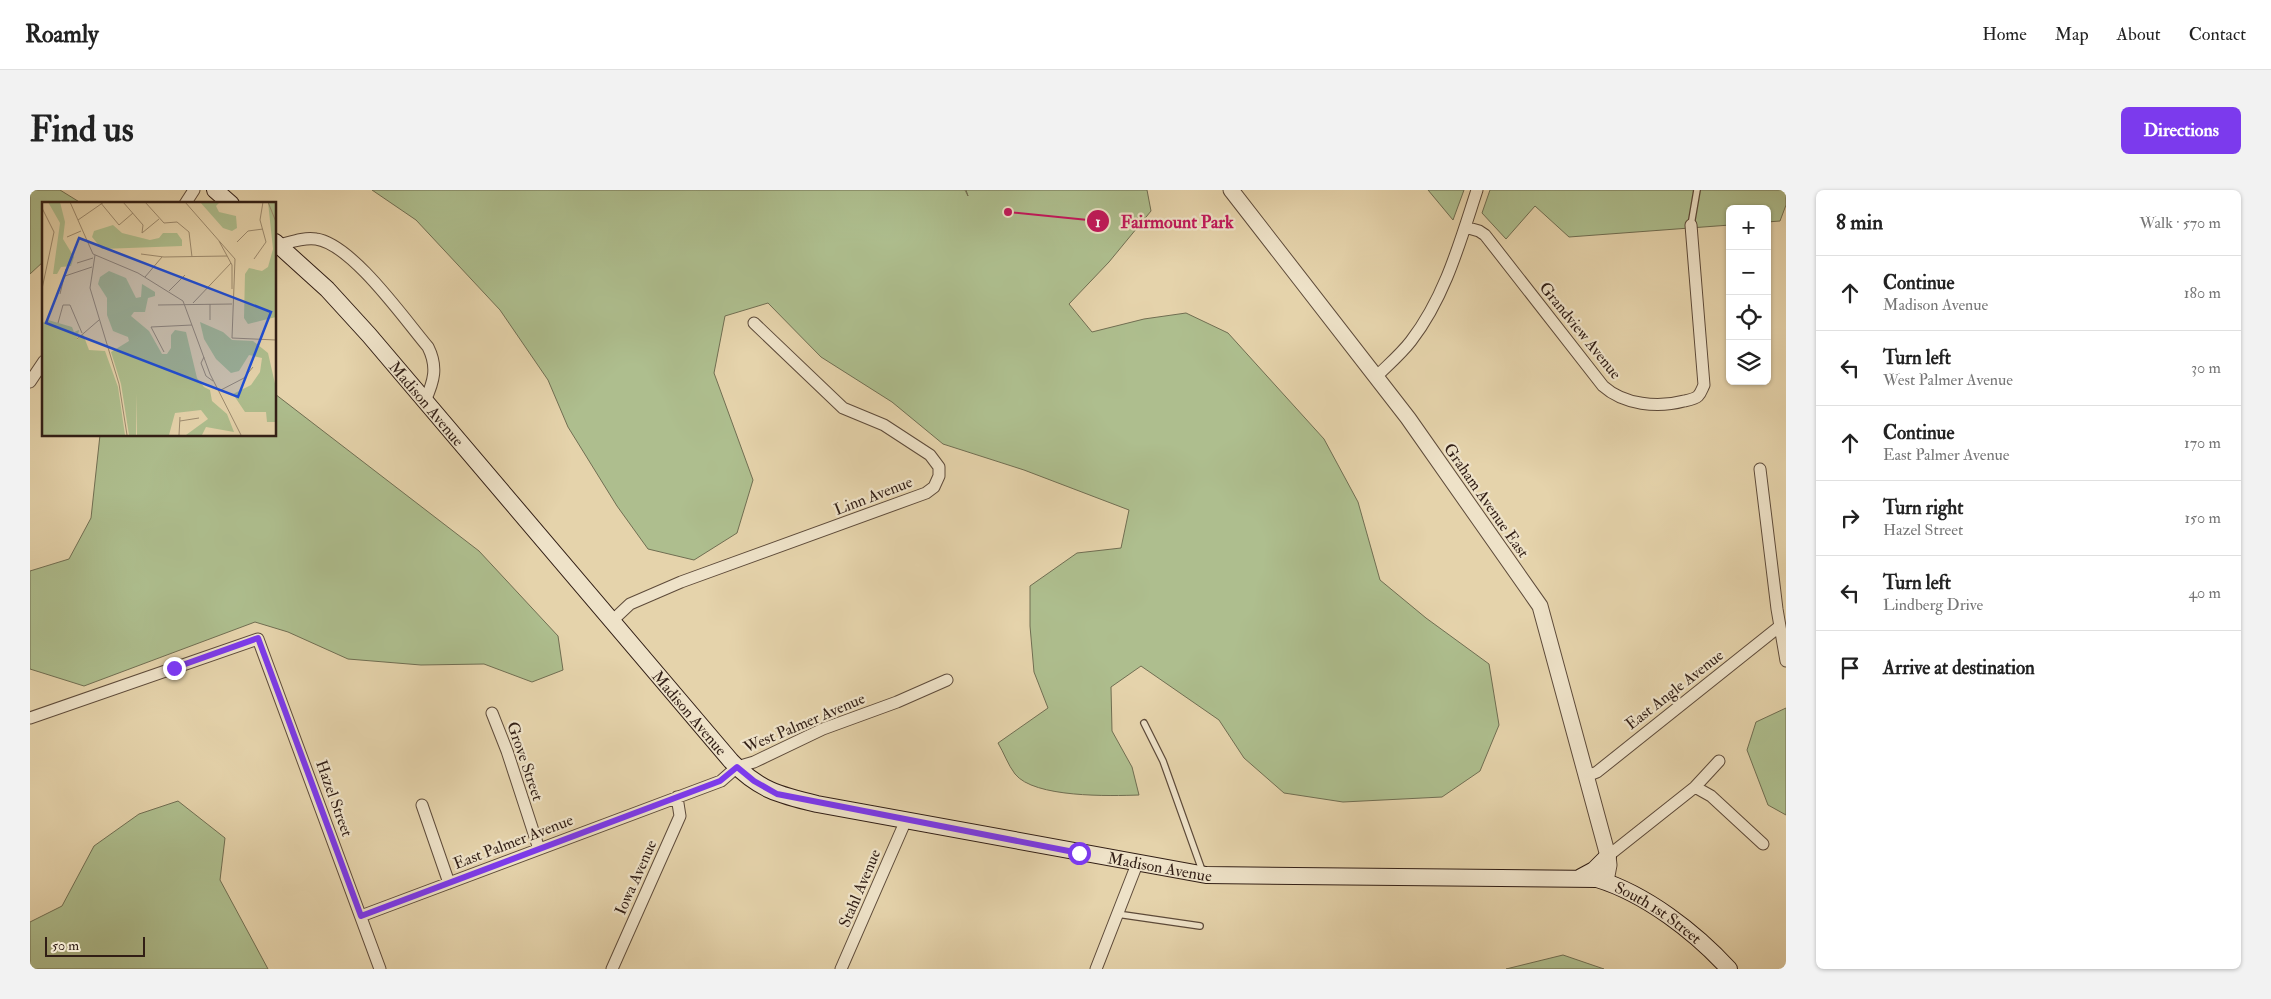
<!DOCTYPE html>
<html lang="en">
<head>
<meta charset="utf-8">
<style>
	body { margin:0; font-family:"IM FELL Double Pica",serif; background:#f2f2f2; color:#222 }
	.controls { position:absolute; right:15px; top:15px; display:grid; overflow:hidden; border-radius:8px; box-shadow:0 1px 4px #0004 }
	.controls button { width:45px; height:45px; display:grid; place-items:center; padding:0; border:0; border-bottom:1px solid #e0e0e0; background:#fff; color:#222; font:25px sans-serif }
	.scale { position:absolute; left:15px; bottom:12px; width:100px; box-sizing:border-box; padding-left:5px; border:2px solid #311e15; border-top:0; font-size:14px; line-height:18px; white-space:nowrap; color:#311e15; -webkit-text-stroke:4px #eee2c8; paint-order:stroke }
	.stop { position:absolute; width:15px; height:15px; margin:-11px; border:4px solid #7c3aed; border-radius:50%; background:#fff }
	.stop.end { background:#7c3aed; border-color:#fff; box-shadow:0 1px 5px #0008 }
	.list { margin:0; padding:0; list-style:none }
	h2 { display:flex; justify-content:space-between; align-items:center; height:65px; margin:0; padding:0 20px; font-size:21px }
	h2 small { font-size:16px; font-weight:400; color:#767676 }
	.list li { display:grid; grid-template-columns:32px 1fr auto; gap:15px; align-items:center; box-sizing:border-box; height:75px; padding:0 20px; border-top:1px solid #e0e0e0 }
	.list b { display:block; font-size:19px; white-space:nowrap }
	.list p { margin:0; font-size:16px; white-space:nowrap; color:#767676 }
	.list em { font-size:16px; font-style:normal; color:#767676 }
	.icon { flex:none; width:28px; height:28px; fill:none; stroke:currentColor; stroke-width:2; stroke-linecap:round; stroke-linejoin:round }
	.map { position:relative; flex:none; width:1756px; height:779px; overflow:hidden; border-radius:8px }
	header { display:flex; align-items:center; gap:30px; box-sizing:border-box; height:70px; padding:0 25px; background:#fff; border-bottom:1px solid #e0e0e0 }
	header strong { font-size:24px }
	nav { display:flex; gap:28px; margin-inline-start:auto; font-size:18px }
	.intro { display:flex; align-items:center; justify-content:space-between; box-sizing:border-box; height:120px; padding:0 30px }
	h1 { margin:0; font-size:35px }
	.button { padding:12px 22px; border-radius:8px; background:#7c3aed; color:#fff; font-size:18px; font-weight:700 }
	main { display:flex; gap:30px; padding:0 30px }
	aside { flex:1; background:#fff; border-radius:8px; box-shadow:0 1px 4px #0004 }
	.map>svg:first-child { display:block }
	.green { fill:#aebe8e; stroke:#706e52 }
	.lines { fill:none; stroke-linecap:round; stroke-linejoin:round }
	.service-casing { stroke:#5e4b3a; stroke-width:8 }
	.minor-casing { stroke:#5e4b3a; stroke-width:13 }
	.tertiary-casing { stroke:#5e4b3a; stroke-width:17 }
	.secondary-casing { stroke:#311e15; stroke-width:18 }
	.service { stroke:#eee2c8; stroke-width:5.5 }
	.minor { stroke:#eee2c8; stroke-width:11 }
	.tertiary { stroke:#eee2c8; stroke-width:15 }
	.secondary { stroke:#eee2c8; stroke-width:16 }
	.route { stroke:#7c3aed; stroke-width:6 }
	.labels { text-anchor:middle; stroke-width:4.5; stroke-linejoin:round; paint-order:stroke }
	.street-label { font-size:16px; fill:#311e15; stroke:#eee2c8 }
	.inset-road { fill:none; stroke:#9d8b6f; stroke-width:1 }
	.view { fill:#1d4ed8; fill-opacity:0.15; stroke:#1d4ed8; stroke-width:2.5 }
	.inset-edge { fill:none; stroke:#311e15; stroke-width:2.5 }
	.leader { fill:none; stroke:#c2185b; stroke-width:2 }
	.callout-dot { fill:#c2185b; stroke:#eee2c8; stroke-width:2 }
	.mark-label { font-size:15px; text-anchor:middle; font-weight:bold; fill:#fff }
	.callout-label { font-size:18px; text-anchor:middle; font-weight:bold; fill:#c2185b; stroke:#eee2c8; stroke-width:4.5; stroke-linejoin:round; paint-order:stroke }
</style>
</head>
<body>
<header>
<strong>Roamly</strong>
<nav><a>Home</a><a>Map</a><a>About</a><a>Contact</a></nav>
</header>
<div class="intro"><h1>Find us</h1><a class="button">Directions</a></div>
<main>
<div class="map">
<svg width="1756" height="779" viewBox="0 0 1756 779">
	<rect width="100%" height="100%" fill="#e5d3ab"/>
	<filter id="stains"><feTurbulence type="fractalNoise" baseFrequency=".004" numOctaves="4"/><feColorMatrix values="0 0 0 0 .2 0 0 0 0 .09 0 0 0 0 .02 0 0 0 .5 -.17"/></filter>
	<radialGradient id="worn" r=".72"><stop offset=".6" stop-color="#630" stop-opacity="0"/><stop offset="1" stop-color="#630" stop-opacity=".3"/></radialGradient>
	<path class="green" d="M0,0h30l21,13 -37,1v57l-14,13z
		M342,0h593l3,6 -2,-6h181l4,21 -42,51 -40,42 23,28 52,-13 42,-6 42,20 96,106 34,63 22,78 46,38 63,46 10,61 -19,46 -38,26 -99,5 -59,-9 -40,-35 -25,-38 -78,-54 -30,21 1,44 20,36 7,28c-29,1 -105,3 -124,-21 -7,-9 -11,-21 -17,-31l50,-35 -14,-36 -4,-46v-40l47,-33 44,-5 8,-38 -105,-40 -81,-26 -51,-42 -71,-45 -53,-54 -43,13 -11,57 39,107 -16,53 -43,27 -46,-11 -31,-43 -49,-79 -20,-47 -48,-70 -84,-90z
		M1398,0h36l-11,30z
		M1460,0h296v15l-6,16 -13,1v-13h-37v16l-161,12 -34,-31 -29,33 -24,-26z
		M245,204l204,157 79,85 5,34 -31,12 -48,-18 -63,1 -73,-6 -60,-27 -33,-10 -171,64 -54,-17v-98l39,-12 22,-41 9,-83h175z
		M1756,518v107l-18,-10 -21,-55 9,-28z
		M148,611l47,37 -5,42 48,89h-238v-47l32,-16 32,-60 45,-32z
		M1533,765l41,14h-98z"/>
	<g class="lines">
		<g class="service-casing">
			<path id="service" d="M1661,35l6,-35
				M1114,533l19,38 40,112
				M1087,724l83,12"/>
		</g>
		<g class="minor-casing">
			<path id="minor" d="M155,14l9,-14
				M1435,37l14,4 6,4 118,151c21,19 55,22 81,15 5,-1 11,-2 14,-5 3,-3 4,-7 6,-11l-13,-160
				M249,55c12,-3 25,-8 37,-6 36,5 89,81 112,108 10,20 6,34 -3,54
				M1346,187c12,-12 25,-23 35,-36 34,-44 49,-99 66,-151
				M0,192l14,-21
				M1730,279l17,140 9,52
				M583,430l17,-16 51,-22 245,-89 8,-6 5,-11v-9l-9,-12 -46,-30 -41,-17 -89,-85
				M462,523l15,38 32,98
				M0,528l228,-79 122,330
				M1557,586l10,-4 183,-146
				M1665,597l16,9 52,48
				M392,615l27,78
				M1578,666l87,-69 24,-26
				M331,726l360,-135 16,-14 17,-5 69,-33 74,-27 50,-22
				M582,779l68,-153 -3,-19
				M811,779l65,-149
				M1066,779l41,-105"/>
		</g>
		<g class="tertiary-casing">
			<path id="tertiary" d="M1201,0l177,228 132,188 68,250 1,9 -3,16"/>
		</g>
		<g class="secondary-casing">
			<g id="secondary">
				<path d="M185,0l16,14"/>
				<path id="s1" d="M245,52l52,47 42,46 362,426c28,29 48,34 86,43l389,71 391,4c49,15 98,53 132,90"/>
				<path d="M1551,687l13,-7 14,-14"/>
			</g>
		</g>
		<use href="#service" class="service"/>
		<use href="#minor" class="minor"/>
		<use href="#tertiary" class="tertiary"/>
		<use href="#secondary" class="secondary"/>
	</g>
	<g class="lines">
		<path class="route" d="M144,478l84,-30 103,278 359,-135 17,-14 17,14 23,13 302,59"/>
	</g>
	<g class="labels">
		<g class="street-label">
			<text transform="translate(1551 140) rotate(51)" y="6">Grandview Avenue</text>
			<text dy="6" stroke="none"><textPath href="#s1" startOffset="222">Madison Avenue</textPath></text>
			<text transform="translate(843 305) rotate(-21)" y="6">Linn Avenue</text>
			<text transform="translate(1457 310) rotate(55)" y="6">Graham Avenue East</text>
			<text transform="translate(1644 499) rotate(-38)" y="6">East Angle Avenue</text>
			<text dy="6" stroke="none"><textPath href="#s1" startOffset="628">Madison Avenue</textPath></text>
			<text transform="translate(774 532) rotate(-23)" y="6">West Palmer Avenue</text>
			<text transform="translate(496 571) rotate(71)" y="6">Grove Street</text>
			<text transform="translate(305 608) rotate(70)" y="6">Hazel Street</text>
			<text transform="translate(483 651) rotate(-21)" y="6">East Palmer Avenue</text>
			<text dy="6" stroke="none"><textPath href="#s1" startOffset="1138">Madison Avenue</textPath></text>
			<text transform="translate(605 687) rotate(-66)" y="6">Iowa Avenue</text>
			<text transform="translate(829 698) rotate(-67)" y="6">Stahl Avenue</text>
			<text dy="6" stroke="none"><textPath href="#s1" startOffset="1646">South 1st Street</textPath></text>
		</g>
	</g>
	<g transform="translate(12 12)">
		<rect width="234" height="234" fill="#e5d3ab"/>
		<path d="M6,0h12l5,20 -2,17 11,18 -3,9 -10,1 -4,7h-4l7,-51zM158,0h20l-4,4 3,6 17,4 1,12 -5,3 -9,-3zM226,0h8v115l-28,7 -4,-6 1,-44 4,-6 13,3 6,-4 5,-18zM71,23l9,8 28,7 9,-2 4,-5h14l5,7v6l-80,3 -10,-12 2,-6zM67,69l17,7 10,20 5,-1 1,-13 13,8v4l-7,2 -3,14h-11l-3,4 18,15 13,23h5l4,-6v-13l4,-5 11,2 11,46 7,9 6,3 2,11 15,13 7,18 -28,-5 -4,8h-16l22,-16 -7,-9 -26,3 -6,22h-32l-1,-42v42h-7l-8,-51 -10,-32 18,-11 -1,-4 -15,-6 -6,-16v-17l-9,-14 2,-7zM6,118l24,7 2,5 5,-2 -2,10 6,-6 6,16 16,1 13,36 7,48h-83v-112zM158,120l23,10 9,8 21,1 15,12 8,35v34h-9l-1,-10h-21l-12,-18 18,-9 9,-13 2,-14 -13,-3 -10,16 -8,2 -15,-14 -12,-20z" fill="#aebe8e"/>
		<path class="inset-road" d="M28,0l23,52 45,19 45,28 27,73 31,61M58,0l19,23 14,-12M81,0l20,23 -1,8 17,-14M103,0l19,21 13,-1 12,10 3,25M143,0l50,57 -3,79 44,2M226,0l8,20M0,6l12,24 -12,57M36,18l26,-18M25,35l14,-6M177,39l13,24v24M195,40l11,-11 15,-2M99,52l23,3 63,-1M53,53l-5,33 29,96 8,51M212,57l12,-17 -6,-22 3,-18M35,61l16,-5M23,74l27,-9M103,75l17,-20M127,89l16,-16M18,92l6,-25M151,101l38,-40M116,103l74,-1M168,118v-16M16,121l5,-18h7l12,28M35,137l22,-19M122,150l-13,-25 41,-2M162,155l-3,6 5,13 7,5M177,189l25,-13 9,-11M138,219l19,-3M137,233l1,-18"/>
		<path class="view" d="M37,36l192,74 -33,85 -192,-74z"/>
		<rect width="234" height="234" class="inset-edge"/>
	</g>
	<path class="leader" d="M978 22L1068 31"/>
	<g class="callout-dot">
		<circle cx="978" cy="22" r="5"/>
		<circle cx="1068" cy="31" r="12"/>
	</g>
	<g class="mark-label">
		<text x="1068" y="37">1</text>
	</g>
	<g class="callout-label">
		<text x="1147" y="38">Fairmount Park</text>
	</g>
	<rect width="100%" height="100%" filter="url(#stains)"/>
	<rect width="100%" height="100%" fill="url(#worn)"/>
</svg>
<div class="controls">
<button>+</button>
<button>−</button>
<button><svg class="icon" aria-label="locate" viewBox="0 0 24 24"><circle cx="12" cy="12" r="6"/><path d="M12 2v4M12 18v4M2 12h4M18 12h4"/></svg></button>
<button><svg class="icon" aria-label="layers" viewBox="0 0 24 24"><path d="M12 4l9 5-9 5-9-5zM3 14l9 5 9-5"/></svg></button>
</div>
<div class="scale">50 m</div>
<div class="stop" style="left:1049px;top:663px"></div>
<div class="stop end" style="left:144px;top:478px"></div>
</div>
<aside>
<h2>8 min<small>Walk · 570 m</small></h2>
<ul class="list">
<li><svg class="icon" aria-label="ahead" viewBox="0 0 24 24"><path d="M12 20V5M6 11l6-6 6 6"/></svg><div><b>Continue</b><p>Madison Avenue</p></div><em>180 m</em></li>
<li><svg class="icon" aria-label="left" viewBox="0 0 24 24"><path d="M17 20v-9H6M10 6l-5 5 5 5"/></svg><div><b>Turn left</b><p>West Palmer Avenue</p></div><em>30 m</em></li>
<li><svg class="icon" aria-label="ahead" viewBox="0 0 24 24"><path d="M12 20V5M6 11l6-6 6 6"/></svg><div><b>Continue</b><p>East Palmer Avenue</p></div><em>170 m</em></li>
<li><svg class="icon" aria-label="right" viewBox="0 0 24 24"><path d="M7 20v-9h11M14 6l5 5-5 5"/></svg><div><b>Turn right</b><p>Hazel Street</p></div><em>150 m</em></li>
<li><svg class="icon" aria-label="left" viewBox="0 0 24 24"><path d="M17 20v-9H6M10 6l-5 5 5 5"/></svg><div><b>Turn left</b><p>Lindberg Drive</p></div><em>40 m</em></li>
<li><svg class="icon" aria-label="arrive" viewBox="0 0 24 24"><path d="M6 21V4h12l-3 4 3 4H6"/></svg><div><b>Arrive at destination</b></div></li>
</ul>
</aside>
</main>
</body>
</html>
